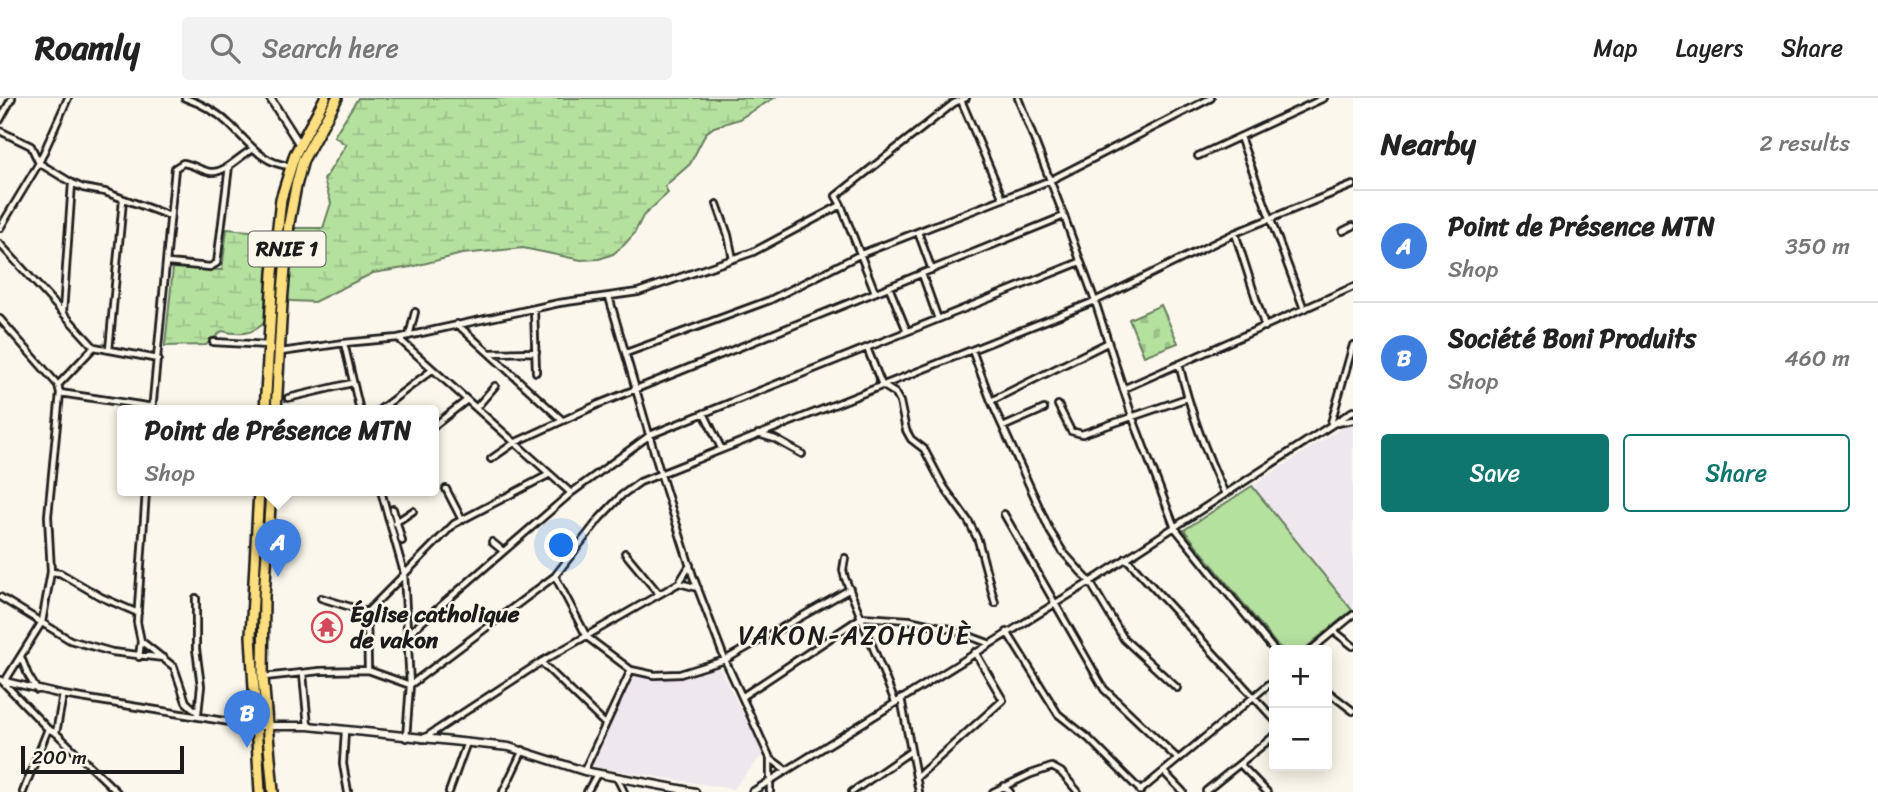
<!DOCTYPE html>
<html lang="en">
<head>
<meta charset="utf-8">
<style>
	body { margin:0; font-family:Sriracha,sans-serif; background:#f2f2f2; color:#222 }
	.controls { position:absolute; right:21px; bottom:21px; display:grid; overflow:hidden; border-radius:7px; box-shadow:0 4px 18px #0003 }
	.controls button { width:63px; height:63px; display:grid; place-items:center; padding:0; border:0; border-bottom:2px solid #e0e0e0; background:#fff; color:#222; font:35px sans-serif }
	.scale { position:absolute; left:21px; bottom:18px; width:163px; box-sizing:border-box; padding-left:7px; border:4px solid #1c1c1c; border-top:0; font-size:19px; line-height:24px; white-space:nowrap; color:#1c1c1c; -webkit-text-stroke:5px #fbf7ec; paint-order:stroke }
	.you { position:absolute; left:562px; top:448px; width:24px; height:24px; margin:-18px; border:5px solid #fff; border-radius:50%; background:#1a73e8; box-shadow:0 0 0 10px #1a73e833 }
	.badge { display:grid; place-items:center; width:46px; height:46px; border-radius:50%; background:#0f766e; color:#fff; font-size:23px; font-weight:700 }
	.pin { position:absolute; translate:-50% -58px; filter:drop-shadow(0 2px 4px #0008) }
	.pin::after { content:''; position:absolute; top:37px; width:24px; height:21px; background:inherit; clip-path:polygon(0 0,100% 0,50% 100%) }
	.popup { position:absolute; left:117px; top:307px; width:322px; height:91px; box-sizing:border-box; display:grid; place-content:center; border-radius:7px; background:#fff; filter:drop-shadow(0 2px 5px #0005); font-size:23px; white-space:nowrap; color:#767676 }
	.popup b { font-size:26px; color:#222 }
	.popup::after { content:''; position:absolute; left:50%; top:100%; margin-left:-14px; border:14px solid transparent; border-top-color:#fff }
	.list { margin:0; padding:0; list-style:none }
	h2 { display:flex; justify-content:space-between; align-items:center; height:91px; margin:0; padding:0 28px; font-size:30px }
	h2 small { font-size:23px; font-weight:400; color:#767676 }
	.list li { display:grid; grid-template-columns:46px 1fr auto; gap:21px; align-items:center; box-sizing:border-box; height:112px; padding:0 28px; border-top:2px solid #e0e0e0 }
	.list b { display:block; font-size:26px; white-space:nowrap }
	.list p { margin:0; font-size:23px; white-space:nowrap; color:#767676 }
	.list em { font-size:23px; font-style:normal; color:#767676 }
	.actions { display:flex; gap:14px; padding:21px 28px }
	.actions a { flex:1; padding:16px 0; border:2px solid #0f766e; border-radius:7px; text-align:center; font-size:24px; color:#0f766e }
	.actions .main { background:#0f766e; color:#fff }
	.icon { flex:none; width:38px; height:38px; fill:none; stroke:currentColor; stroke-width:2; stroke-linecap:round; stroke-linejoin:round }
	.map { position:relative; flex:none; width:1353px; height:694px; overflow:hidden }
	header { display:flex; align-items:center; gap:42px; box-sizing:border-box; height:98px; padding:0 35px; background:#fff; border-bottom:2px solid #e0e0e0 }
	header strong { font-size:33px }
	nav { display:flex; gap:38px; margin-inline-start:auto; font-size:24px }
	.search { width:490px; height:63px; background:#f2f2f2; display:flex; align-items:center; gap:18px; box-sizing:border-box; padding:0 24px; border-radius:7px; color:#767676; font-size:26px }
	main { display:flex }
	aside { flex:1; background:#fff }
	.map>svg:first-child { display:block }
	.built { fill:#eee7ee }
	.grass { fill:#b5e19f; stroke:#687e5e; stroke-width:2 }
	.wetland { fill:url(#wetland-marsh); stroke:#687e5e; stroke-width:2 }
	.cemetery { fill:url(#cemetery-stones); stroke:#687e5e; stroke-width:2 }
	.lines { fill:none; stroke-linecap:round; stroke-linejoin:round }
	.street-casing { stroke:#1c1c1c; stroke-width:10 }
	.secondary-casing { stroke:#1c1c1c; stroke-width:11 }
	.highway-casing { stroke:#1c1c1c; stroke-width:14 }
	.street { stroke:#fbf7ec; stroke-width:4.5 }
	.secondary { stroke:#fbf7ec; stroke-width:6 }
	.highway { stroke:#fddf80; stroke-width:9 }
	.labels { text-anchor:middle; stroke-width:5; stroke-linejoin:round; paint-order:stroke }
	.shield { fill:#fbf7ec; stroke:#5f5e5a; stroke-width:2 }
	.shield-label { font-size:21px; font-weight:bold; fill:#1c1c1c }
	.poi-label { font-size:23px; font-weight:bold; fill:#1c1c1c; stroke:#fbf7ec; text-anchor:start }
	.quarter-label { font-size:26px; letter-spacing:2px; fill:#1c1c1c; stroke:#fbf7ec }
</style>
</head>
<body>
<header>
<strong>Roamly</strong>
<div class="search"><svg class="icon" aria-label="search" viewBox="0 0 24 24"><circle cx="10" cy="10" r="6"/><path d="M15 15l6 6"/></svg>Search here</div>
<nav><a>Map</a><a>Layers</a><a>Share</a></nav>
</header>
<main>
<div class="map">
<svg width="1353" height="694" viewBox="0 0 1353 694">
	<defs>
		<pattern id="wetland-marsh" width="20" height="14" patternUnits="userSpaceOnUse" patternTransform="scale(1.75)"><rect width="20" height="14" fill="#b5e19f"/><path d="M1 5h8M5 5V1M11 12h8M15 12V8" fill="none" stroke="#9bc088"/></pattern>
		<pattern id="cemetery-stones" width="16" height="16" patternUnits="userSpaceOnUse" patternTransform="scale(1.75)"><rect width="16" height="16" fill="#b5e19f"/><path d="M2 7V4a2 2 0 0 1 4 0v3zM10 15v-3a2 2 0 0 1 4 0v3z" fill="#9bc088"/></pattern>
	</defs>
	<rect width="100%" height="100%" fill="#fbf7ec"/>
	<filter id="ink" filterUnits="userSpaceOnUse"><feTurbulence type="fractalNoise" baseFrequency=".0143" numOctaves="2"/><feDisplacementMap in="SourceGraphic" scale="14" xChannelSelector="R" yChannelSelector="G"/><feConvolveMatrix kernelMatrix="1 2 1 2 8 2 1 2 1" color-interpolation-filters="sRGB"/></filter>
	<g filter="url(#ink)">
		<path class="built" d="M1353,325v186l-1,1 -100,-124 95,-62z
			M718,568l46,87 -31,36 -137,-22 -4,-4 40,-87 42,3z"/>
		<path class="grass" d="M1252,388l100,124 -49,40h-19l-8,-6 -92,-114z"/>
		<path class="wetland" d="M358,0h416l-35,21 -25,8 -8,6 -16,31 -25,22 3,7 -25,23 -9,18 -10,11 -11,9 -14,5 -18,1 -58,-12 -61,6 -51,13 -38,6 -59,29 -23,-1 -9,-5 4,-68h37l8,-25 -7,-23 22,-35 -12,-9z
			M227,131l46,4 -7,88c-13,14 -27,14 -44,10l-16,14 -41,1 8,-78 49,2z"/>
		<path class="cemetery" d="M1161,207l17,38 -34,13 -15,-37z"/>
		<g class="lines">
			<g class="street-casing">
				<path id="street" d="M185,0c17,6 31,13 43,25 20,18 33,41 62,43
					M1018,0l46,118 31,85 37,115 43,112 99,122
					M961,2l42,99
					M0,22l12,-22
					M0,33l31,15 8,17 33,20 11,5 22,4 65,24
					M1240,39l64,172
					M1198,58l126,-58
					M717,106l11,31 5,24
					M841,107l34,87
					M0,130l39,-65 29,-65
					M1343,133l10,-5
					M918,134l14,38
					M1235,135l30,94
					M0,146l94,103 64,12
					M168,165l42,4 7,-4 12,-97
					M922,176l16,45
					M889,189l18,44
					M609,199l51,175 33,104 32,84 45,98v34
					M534,211l2,63
					M63,214l9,-129
					M0,221l58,66 2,8 -12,123 3,56 -9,50 -37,59
					M457,226l105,96
					M409,238l6,-24
					M398,240l173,155
					M213,244l55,3
					M344,245l16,68
					M867,250l15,37 13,8 5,9 6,28 5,9 13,10 20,38 25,35 9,18 17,63
					M109,252l14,-150
					M972,252l19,51 59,130 13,21 27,30 34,57 53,49
					M281,254l63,-9 54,-5 161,-35 79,-11 115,-40 88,-47 -5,-9 118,-93 12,-5
					M489,255l47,-1
					M626,255l144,-53 91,-46 190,-74 160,-82
					M1179,266c11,46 26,88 46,130
					M58,287l36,-38
					M1123,291l230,-102
					M60,295l93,14
					M288,300l64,-15
					M991,303l116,-58
					M1058,307l13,26 11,3 105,-36
					M476,310l19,-22
					M152,313l23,-243 8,-5c9,1 19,8 28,9 15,1 29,-17 42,-23
					M378,313l54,-41
					M704,315l17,35
					M1331,325l22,-78
					M1337,325l16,-3
					M434,328l33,-26
					M1003,329l41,-18
					M758,336l17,5 27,15
					M491,361l23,-16 85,-39 465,-188
					M446,391l16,31
					M381,393l23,82 6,112 -4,53
					M393,411l9,32
					M1004,416l100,175 74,70
					M395,425l18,-12
					M492,444l11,9
					M625,455l34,41
					M845,460l-2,12 2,8 50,124
					M1126,460l148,161
					M51,474l9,1 41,24 37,16
					M555,478l32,61 44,33 23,5 26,-1 45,-14 125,-71
					M679,485l19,5
					M0,499l70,43 42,12 52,6
					M196,500v51l5,37 -3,27
					M321,500l46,14
					M1334,533l19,15
					M1007,534l51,82 30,24 53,53
					M407,537l164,-142 79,-58 430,-173
					M141,543l33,26 12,35 12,11
					M1311,552l42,-35
					M21,559l7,18 9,15
					M139,559l2,-16 -4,-19 9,-131
					M541,564l63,61
					M368,572l-1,-58 87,-88 94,-49
					M303,576l5,52
					M264,579l56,-6 48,-1 42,15 145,-109 45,-58 22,-23 18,-13 455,-181 140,-68 118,-48
					M0,582l63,15 192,31
					M1,582l47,49 -25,63
					M1327,593l26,20
					M743,598l119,-79 47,3 41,9 38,14
					M901,600l18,94
					M48,631l8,4 61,59
					M345,633l-2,33 5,28
					M56,635l7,-38
					M423,641l118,-77 138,-79 11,-18
					M771,661l15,11
					M1240,666l27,28
					M584,673l47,-101
					M1164,674l19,20
					M617,680l7,14
					M916,680l87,-78 -28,-48
					M1004,688l6,6
					M1140,693l134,-111
					M1206,693l68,-55
					M449,694l18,-50
					M503,694l20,-42
					M587,694l10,-18
					M752,694l338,-210 263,-171
					M852,694l59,-41
					M993,694l38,-18 21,-7 9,5 17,20"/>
			</g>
			<g class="secondary-casing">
				<path id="secondary" d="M270,0l30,47
					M255,628h53l201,21 75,24 111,21"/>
			</g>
			<g class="highway-casing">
				<path id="highway" d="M265,313l8,-138 8,-74 14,-45 30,-56
					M276,313l6,-108 7,-80 7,-37 7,-26 34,-62
					M259,393l-8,145 9,156
					M271,393l-7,106 -1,81 10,114"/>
			</g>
			<use href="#street" class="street"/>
			<use href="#secondary" class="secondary"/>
			<use href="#highway" class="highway"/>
		</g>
	</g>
	<defs>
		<g id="temple-ring" transform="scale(1.575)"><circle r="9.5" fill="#fbf7ec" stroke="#d1495b" stroke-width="1.5"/><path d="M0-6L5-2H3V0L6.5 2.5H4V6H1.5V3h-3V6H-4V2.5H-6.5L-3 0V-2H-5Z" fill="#d1495b"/></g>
	</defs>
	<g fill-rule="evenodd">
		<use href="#temple-ring" x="327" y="529"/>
	</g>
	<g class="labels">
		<rect class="shield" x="248.5" y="133.5" width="77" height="35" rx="5"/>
		<g class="shield-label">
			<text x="287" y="158">RNIE 1</text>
		</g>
		<g class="poi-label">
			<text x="350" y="524">Église catholique<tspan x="350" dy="26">de vakon</tspan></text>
		</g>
		<g class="quarter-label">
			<text x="855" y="546">VAKON-AZOHOUÈ</text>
		</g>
	</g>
</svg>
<div class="controls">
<button>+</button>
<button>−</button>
</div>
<div class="scale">200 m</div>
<div class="you"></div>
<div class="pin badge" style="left:278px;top:479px;background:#3f7fe0">A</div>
<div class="popup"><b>Point de Présence MTN</b>Shop</div>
<div class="pin badge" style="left:247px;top:650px;background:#3f7fe0">B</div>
</div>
<aside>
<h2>Nearby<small>2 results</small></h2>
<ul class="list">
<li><span class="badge" style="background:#3f7fe0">A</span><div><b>Point de Présence MTN</b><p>Shop</p></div><em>350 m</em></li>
<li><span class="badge" style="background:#3f7fe0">B</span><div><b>Société Boni Produits</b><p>Shop</p></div><em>460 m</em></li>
</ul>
<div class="actions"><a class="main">Save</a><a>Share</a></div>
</aside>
</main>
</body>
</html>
